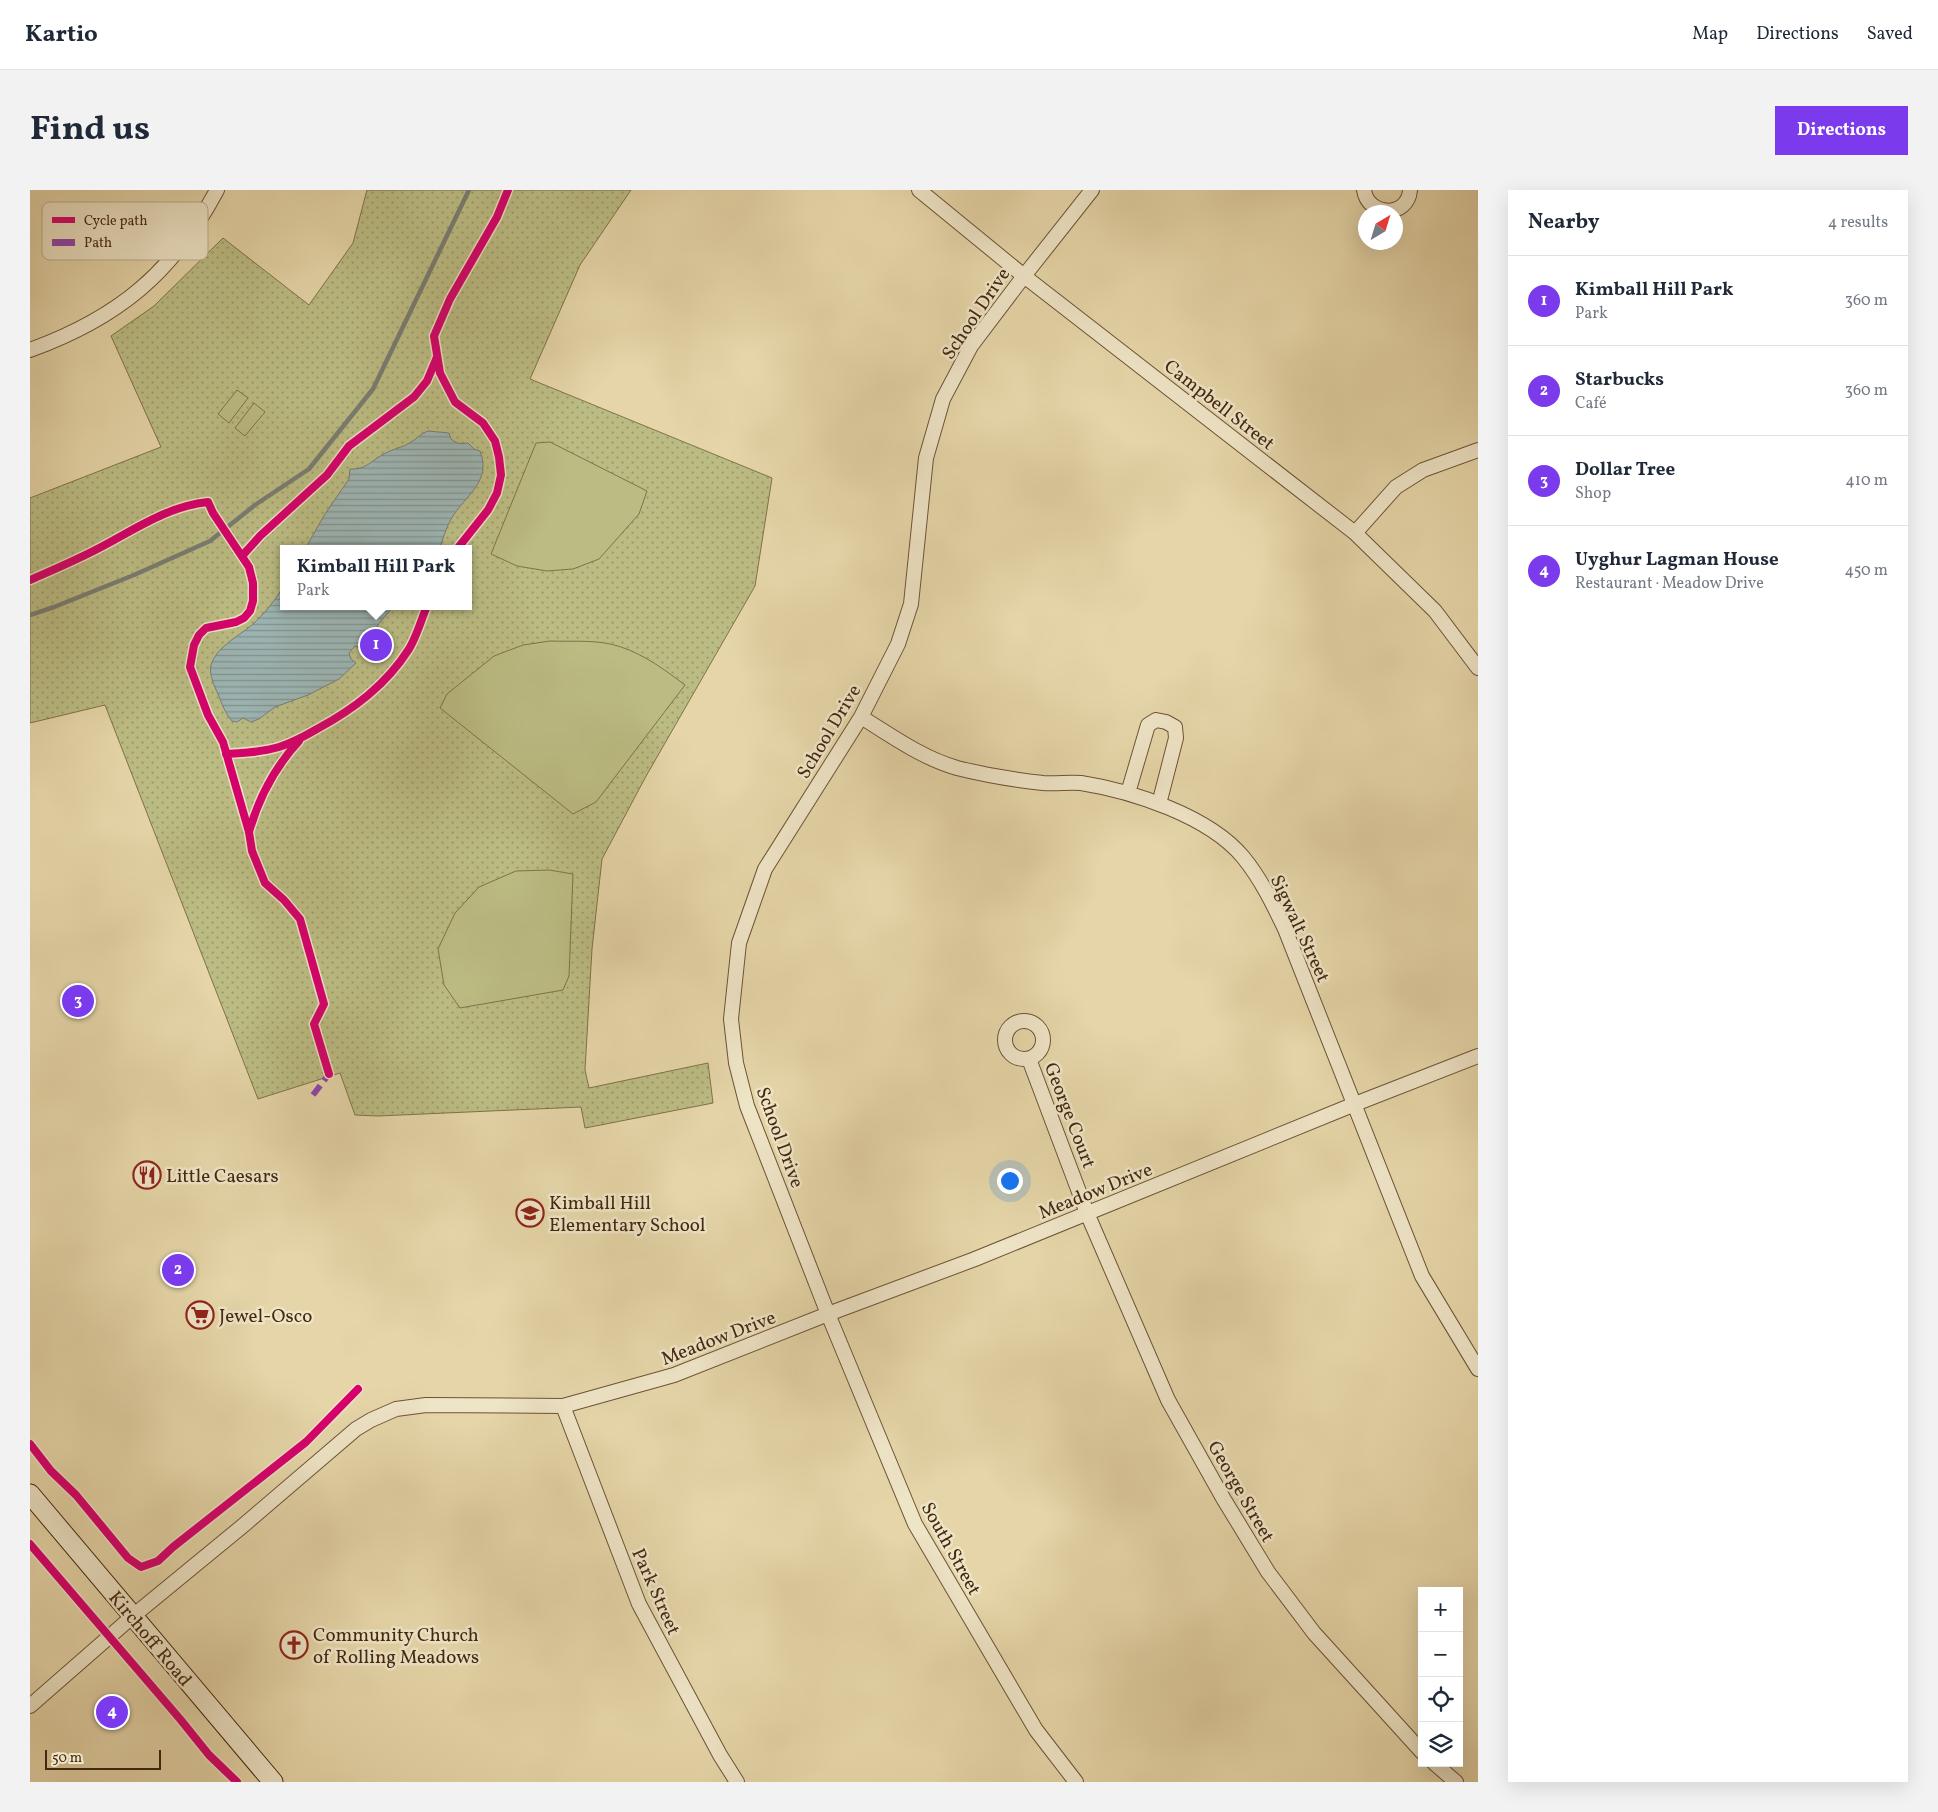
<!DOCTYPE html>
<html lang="en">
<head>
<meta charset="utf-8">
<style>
	body { margin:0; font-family:Vollkorn,serif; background:#f2f2f3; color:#1f2937 }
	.controls { position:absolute; right:15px; bottom:15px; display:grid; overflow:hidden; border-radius:0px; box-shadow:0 5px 20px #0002 }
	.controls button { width:45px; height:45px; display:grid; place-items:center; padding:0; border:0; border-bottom:1px solid #e0e1e3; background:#fff; color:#1f2937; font:25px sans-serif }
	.compass { position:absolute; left:1328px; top:15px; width:45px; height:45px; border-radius:50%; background:#fff; box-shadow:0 5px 20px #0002; rotate:38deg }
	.scale { position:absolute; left:15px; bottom:12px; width:116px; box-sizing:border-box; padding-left:5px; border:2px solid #442811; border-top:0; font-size:14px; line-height:18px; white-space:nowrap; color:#442811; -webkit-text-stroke:4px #eee4c6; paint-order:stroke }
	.you { position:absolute; left:979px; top:990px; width:18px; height:18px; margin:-12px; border:4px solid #fff; border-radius:50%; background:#1a73e8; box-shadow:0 0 0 8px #1a73e833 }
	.badge { display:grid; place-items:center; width:32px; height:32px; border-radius:50%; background:#7c3aed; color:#fff; font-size:16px; font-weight:700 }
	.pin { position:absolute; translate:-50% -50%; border:2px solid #fff; box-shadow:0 1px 5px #0006 }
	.popup { position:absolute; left:250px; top:355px; width:192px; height:65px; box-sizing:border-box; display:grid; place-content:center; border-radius:0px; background:#fff; filter:drop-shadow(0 1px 4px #0005); font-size:16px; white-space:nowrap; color:#747a83 }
	.popup b { font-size:19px; color:#1f2937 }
	.popup::after { content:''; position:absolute; left:50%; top:100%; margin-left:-10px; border:10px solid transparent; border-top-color:#fff }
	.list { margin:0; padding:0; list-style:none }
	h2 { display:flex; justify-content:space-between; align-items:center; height:65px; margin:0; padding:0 20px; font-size:21px }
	h2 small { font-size:16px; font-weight:400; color:#747a83 }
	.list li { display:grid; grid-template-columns:32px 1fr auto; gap:15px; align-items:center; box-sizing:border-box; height:90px; padding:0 20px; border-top:1px solid #e0e1e3 }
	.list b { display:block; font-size:19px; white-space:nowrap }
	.list p { margin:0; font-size:16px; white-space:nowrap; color:#747a83 }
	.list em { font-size:16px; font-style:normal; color:#747a83 }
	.icon { flex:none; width:28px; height:28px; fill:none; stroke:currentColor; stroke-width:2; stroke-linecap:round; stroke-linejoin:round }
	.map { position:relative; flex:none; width:1448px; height:1592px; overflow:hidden; border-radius:0px }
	header { display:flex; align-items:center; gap:30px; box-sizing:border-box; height:70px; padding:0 25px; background:#fff; border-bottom:1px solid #e0e1e3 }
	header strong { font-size:24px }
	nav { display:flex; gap:28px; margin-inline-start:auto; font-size:18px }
	.intro { display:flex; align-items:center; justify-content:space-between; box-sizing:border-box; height:120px; padding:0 30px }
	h1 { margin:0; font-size:35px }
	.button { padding:12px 22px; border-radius:0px; background:#7c3aed; color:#fff; font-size:18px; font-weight:700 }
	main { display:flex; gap:30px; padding:0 30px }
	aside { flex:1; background:#fff; border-radius:0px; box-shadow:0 5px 20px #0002 }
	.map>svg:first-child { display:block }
	.grass { fill:url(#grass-dots); stroke:#80724a; fill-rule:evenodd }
	.pitch { fill:#bbbc83; stroke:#80724a }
	.water { fill:url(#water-rules); stroke:#797d73 }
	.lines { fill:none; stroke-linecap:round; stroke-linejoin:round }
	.stream { stroke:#797d73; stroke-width:4.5 }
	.street-casing { stroke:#6c5337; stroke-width:16 }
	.secondary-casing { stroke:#442811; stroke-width:21 }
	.street { stroke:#eee4c6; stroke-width:14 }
	.secondary { stroke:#eee4c6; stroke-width:19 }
	.quiet { stroke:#8e44ad; stroke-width:6; stroke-dasharray:12 6; stroke-linecap:butt }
	.cycleway-casing { stroke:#eee4c6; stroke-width:11 }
	.cycleway { stroke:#d6006c; stroke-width:8 }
	.labels { text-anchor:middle; stroke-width:5; stroke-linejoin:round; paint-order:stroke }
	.street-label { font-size:19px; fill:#442811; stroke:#eee4c6 }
	.poi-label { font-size:19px; fill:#442811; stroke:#eee4c6; text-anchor:start }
	.key { fill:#eee4c6; stroke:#bbac90; stroke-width:1 }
	.key-label { font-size:14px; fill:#442811 }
</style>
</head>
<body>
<header>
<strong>Kartio</strong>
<nav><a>Map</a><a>Directions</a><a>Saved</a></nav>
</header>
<div class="intro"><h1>Find us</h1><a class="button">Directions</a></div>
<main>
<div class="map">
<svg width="1448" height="1592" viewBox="0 0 1448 1592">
	<defs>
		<pattern id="grass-dots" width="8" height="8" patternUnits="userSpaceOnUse" patternTransform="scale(1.25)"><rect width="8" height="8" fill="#bbbc83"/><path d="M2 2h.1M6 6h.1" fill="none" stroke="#9a996a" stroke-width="1.8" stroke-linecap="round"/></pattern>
		<pattern id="water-rules" width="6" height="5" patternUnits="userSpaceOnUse" patternTransform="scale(1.25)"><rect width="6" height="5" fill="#9cb5b4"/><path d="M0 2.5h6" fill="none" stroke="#819391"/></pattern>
	</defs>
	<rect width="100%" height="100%" fill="#e5d5a8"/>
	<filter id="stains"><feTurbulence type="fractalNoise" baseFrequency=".004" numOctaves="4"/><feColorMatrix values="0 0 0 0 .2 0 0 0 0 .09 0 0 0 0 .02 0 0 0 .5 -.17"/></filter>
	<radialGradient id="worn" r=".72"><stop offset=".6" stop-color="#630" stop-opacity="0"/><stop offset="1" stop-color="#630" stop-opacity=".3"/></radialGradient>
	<path class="grass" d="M337,0h264l-51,75 -50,114 242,99 -17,108 -110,192 -43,81 -10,90 -7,121 4,18 119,-25 5,40 -128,25 -4,-21 -203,9 -23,-1 -15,-42 -82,26 -153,-394 -75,18v-225l131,-51 -50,-111 43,-30 69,-68 86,67 44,-62zM254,359h184v57h-184z"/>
	<path class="pitch" d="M207,200l11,8 -19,25 -11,-9z
		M224,213l11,9 -20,24 -10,-8z
		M520,252l97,49 -8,23 -40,45 -26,10 -26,2 -30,-5 -26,-12 45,-111z
		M520,451c23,1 49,-2 71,6 24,8 44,23 64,38l-89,117 -23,12 -133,-106 7,-14 47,-38 29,-11z
		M519,680l24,4 -4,102 -6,14 -103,18 -16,-23 -6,-36 17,-36 24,-26 37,-16z"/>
	<path class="water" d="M398,241l21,2 2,6c6,5 9,5 17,4l6,6 6,2c12,31 -15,44 -29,68 -5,9 -8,20 -12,30h-134l20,-35 24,-35 1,-10c15,1 20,-7 32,-14 9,-6 21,-7 29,-13 7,-4 9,-8 17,-11z
		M253,397l1,19h110l-14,16 -16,26 -9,-2 -6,7 2,6 5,4 -17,16 -31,16 -33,12 -16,12 -8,3 -8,-4 -6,4 -5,-1c-7,-8 -10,-17 -14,-27 -4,-9 -9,-19 -7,-29 6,-19 28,-29 41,-40 12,-11 23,-24 31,-38z"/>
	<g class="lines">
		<path class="stream" d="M0,425l24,-8 80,-32 76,-34 45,-36 54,-36 64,-80 96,-199"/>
		<g class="street-casing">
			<path id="street" d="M889,0l105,86 331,257 80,78 43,57
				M1334,0c4,27 44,28 46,0
				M0,160c88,-32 143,-77 187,-160
				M1325,343l41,-46 27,-17 55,-20
				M831,527c31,19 61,41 96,51 28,7 57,12 86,15 13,1 26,-1 38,0 51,8 128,33 162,74 18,22 30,47 42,72l137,347 56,93
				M1098,603l20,-68 8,-5 10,2 9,5 1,11 -17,66
				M975 850a19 19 0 1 1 38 0a19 19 0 1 1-38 0Z
				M999,869l58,154 81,187 55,98 45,74 46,61 108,119
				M533,1216l76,198 81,151 17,27
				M0,1516l103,-90 112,-92 111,-95 15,-9 25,-11 30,-4 137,1 111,-31 154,-61 147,-55 380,-155 123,-48
				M1404,1573l22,19
				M1046,1592l-40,-52 -121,-206 -87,-210 -81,-208 -11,-43 -5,-44 8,-76 26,-74 96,-152 37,-73 13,-40 15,-146 17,-59 28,-53 53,-70 68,-86"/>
		</g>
		<g class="secondary-casing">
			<path id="secondary" d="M0,1304l243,288"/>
		</g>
		<use href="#street" class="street"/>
		<use href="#secondary" class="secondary"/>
		<path class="quiet" d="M283,905l16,-21"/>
		<g class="cycleway-casing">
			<path id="cycleway" d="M427,359l31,-39 9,-17 4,-18 -2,-18 -4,-16 -12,-18 -28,-21 -15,-29 -6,-37 16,-37 47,-82 11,-27
				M212,366l18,-20 67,-61 22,-29 65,-49 13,-16 10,-24
				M0,390c25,-11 49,-21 73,-34 34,-18 66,-40 105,-44l5,11 36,54 4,16v18l-3,10 -6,7 -8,4 -30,6 -7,7 -5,10 -4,22 18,48 15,27 26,90 3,19 13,32 19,17 16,19 24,85 -10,20 15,50
				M196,564c18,-1 36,-2 53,-7 13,-4 26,-11 38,-18 37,-20 69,-44 92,-80 8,-13 12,-29 18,-43
				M219,642c10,-35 25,-64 50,-91
				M0,1254l21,27 25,24 52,63 13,9 17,-6 15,-14 133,-105 52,-53
				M0,1354l150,175 29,36 28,27"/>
		</g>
		<use href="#cycleway" class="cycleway"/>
	</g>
	<defs>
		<g id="restaurant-ring" transform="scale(1.4375)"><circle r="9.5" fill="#eee4c6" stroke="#8f2418" stroke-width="1.5"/><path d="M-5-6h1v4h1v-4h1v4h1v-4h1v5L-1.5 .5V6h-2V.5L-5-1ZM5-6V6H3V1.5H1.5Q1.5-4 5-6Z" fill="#8f2418"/></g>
		<g id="school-ring" transform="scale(1.4375)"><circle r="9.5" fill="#eee4c6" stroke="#8f2418" stroke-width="1.5"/><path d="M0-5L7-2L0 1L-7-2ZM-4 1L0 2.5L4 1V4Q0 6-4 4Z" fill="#8f2418"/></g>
		<g id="supermarket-ring" transform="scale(1.4375)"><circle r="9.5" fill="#eee4c6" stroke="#8f2418" stroke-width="1.5"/><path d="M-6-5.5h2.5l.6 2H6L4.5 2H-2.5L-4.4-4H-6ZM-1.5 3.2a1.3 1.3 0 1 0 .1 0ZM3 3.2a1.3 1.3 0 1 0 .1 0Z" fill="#8f2418"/></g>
		<g id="church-ring" transform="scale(1.4375)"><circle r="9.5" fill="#eee4c6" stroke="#8f2418" stroke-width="1.5"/><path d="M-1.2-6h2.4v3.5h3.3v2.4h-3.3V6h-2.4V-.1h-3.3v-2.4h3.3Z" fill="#8f2418"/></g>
	</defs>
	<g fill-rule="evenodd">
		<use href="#restaurant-ring" x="117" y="985"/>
		<use href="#school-ring" x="500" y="1023"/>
		<use href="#supermarket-ring" x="170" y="1125"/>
		<use href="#church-ring" x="264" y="1455"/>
	</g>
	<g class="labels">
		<g class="street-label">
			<text transform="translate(945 123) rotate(-56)" y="7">School Drive</text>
			<text transform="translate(1190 214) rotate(38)" y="7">Campbell Street</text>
			<text transform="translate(798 541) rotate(-59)" y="7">School Drive</text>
			<text transform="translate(1271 738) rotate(65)" y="7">Sigwalt Street</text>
			<text transform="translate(1041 925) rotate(69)" y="7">George Court</text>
			<text transform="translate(751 947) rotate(70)" y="7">School Drive</text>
			<text transform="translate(1065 1000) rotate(-22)" y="7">Meadow Drive</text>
			<text transform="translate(688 1147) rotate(-21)" y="7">Meadow Drive</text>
			<text transform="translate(1212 1301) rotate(60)" y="7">George Street</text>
			<text transform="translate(922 1358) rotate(61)" y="7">South Street</text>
			<text transform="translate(627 1401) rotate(66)" y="7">Park Street</text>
			<text transform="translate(121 1448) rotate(50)" y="7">Kirchoff Road</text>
		</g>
		<g class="poi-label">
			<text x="136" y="992">Little Caesars</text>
			<text x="519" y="1019">Kimball Hill<tspan x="519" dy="22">Elementary School</tspan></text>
			<text x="189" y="1132">Jewel-Osco</text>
			<text x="283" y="1451">Community Church<tspan x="283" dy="22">of Rolling Meadows</tspan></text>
		</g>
	</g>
	<rect x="12" y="12" width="166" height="58" rx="8" class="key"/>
	<rect x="22" y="27" width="23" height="6" fill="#d6006c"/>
	<rect x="22" y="49" width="23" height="7" fill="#8e44ad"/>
	<g class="key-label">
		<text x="54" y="35">Cycle path</text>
		<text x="54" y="57">Path</text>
	</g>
	<rect width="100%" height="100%" filter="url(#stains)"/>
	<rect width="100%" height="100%" fill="url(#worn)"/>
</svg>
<div class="controls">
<button>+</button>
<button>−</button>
<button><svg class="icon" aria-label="locate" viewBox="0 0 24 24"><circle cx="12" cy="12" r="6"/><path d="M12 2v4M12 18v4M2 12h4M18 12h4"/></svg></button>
<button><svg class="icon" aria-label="layers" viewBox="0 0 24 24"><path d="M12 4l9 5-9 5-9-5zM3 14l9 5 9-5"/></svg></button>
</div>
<svg class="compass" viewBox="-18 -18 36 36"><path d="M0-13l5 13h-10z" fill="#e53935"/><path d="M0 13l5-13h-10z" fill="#747a83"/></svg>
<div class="scale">50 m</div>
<div class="you"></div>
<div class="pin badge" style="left:346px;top:455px">1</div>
<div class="popup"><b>Kimball Hill Park</b>Park</div>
<div class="pin badge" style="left:148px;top:1080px">2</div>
<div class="pin badge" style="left:48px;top:811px">3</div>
<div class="pin badge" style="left:82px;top:1522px">4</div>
</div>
<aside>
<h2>Nearby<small>4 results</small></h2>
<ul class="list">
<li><span class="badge">1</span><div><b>Kimball Hill Park</b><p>Park</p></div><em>360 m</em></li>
<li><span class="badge">2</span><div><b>Starbucks</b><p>Café</p></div><em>360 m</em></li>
<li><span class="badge">3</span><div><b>Dollar Tree</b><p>Shop</p></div><em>410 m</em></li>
<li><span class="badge">4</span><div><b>Uyghur Lagman House</b><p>Restaurant · Meadow Drive</p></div><em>450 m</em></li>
</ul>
</aside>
</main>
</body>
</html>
